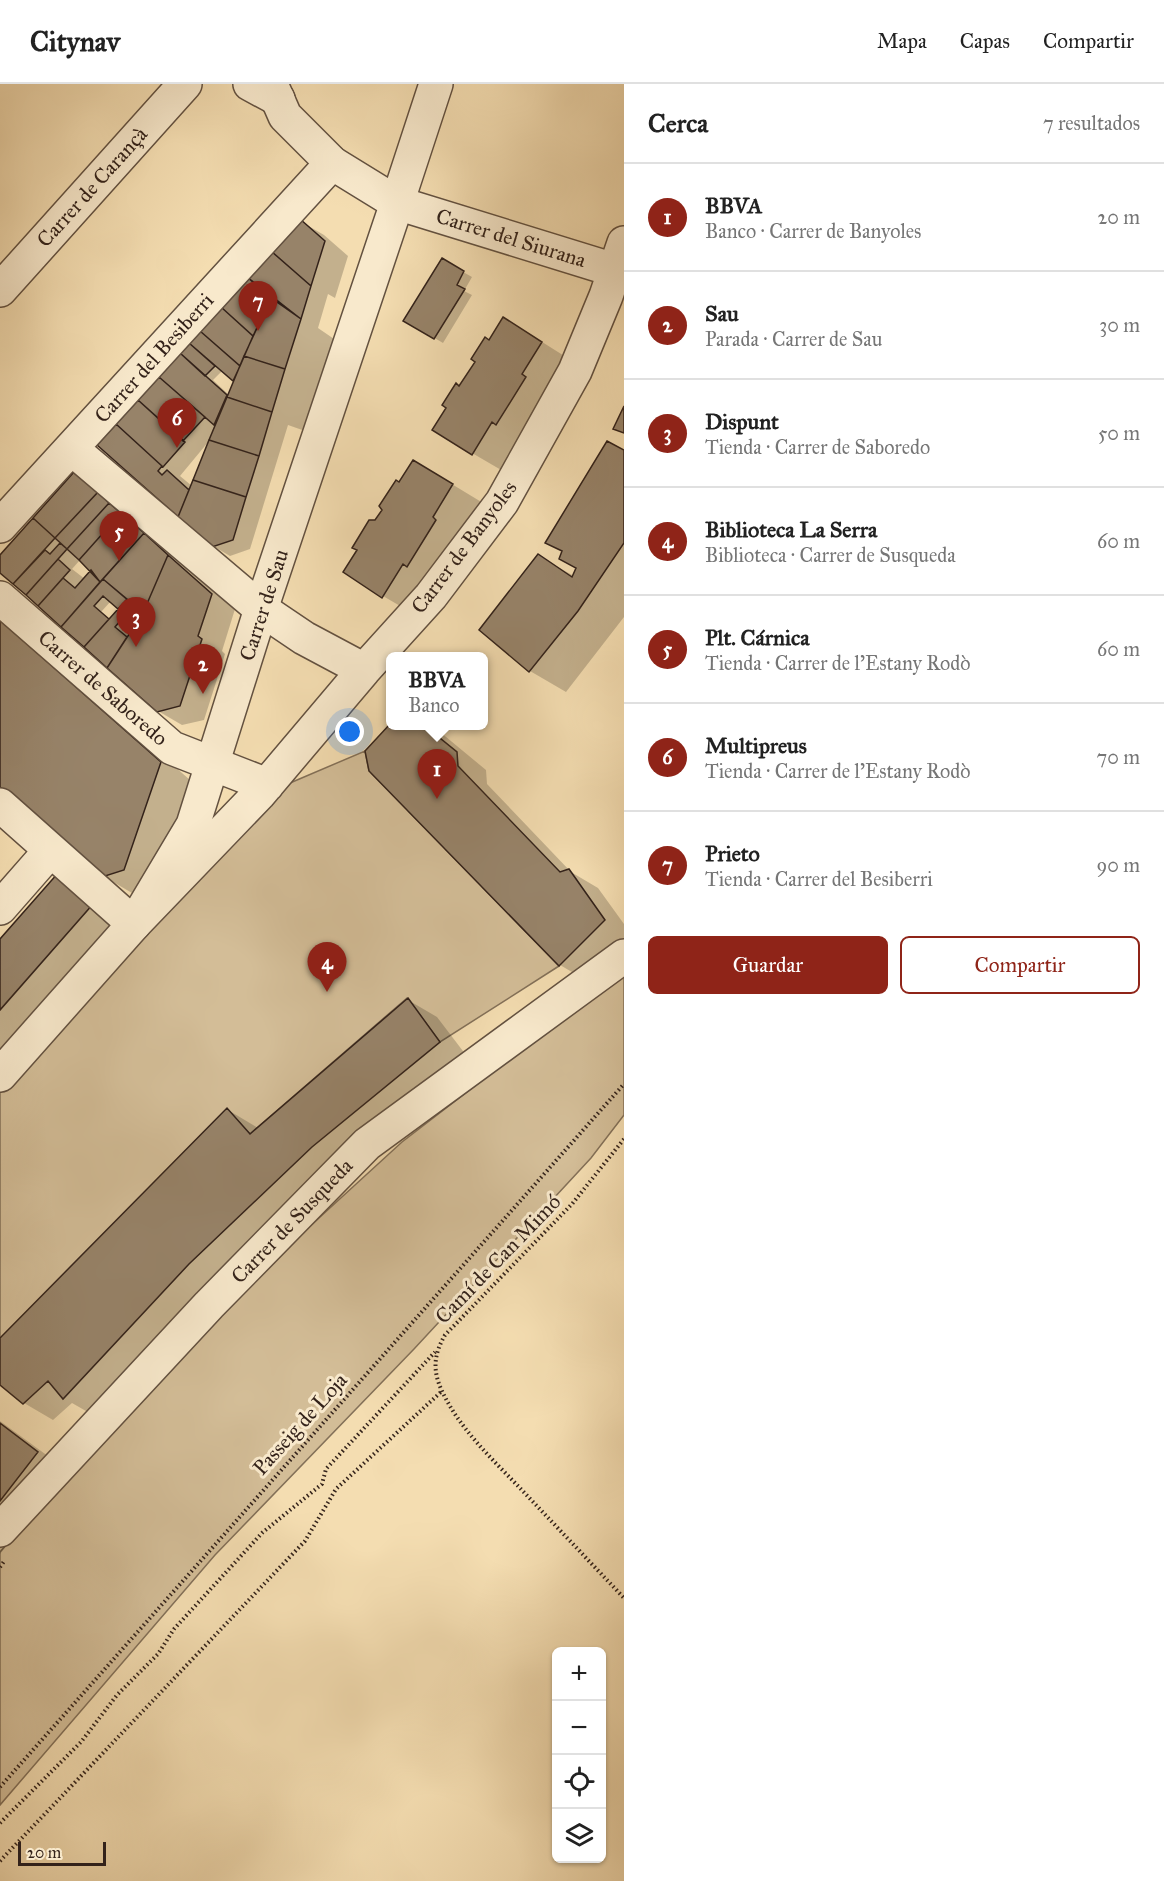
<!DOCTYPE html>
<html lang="es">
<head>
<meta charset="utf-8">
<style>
	body { margin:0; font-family:"IM FELL Great Primer",serif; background:#f2f2f2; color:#222 }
	.controls { position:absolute; right:18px; bottom:18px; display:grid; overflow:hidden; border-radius:9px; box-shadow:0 2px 4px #0004 }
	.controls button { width:54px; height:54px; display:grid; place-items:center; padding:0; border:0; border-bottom:2px solid #e0e0e0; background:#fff; color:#222; font:30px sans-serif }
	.scale { position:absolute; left:18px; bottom:15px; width:88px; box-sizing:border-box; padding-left:6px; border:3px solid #33221a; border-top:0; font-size:16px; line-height:21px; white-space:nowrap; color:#33221a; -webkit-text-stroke:4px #f8e9cc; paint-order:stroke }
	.you { position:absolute; left:350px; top:648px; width:21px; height:21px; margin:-15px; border:4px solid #fff; border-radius:50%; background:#1a73e8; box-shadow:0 0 0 9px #1a73e833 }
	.badge { display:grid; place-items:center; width:39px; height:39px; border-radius:50%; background:#8f2418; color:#fff; font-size:20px; font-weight:700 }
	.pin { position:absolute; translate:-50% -50px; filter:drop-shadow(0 2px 3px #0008) }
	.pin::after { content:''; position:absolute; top:32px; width:21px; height:18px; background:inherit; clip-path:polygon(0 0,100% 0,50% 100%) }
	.popup { position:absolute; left:386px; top:568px; width:102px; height:78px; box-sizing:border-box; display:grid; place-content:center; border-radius:9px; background:#fff; filter:drop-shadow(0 2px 4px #0005); font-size:20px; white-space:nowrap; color:#767676 }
	.popup b { font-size:22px; color:#222 }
	.popup::after { content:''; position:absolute; left:50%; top:100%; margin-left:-12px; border:12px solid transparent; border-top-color:#fff }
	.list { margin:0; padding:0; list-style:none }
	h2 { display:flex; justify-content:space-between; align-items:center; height:78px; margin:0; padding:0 24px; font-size:26px }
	h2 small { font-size:20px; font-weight:400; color:#767676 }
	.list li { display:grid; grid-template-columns:39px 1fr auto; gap:18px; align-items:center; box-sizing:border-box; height:108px; padding:0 24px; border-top:2px solid #e0e0e0 }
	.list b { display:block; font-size:22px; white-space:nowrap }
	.list p { margin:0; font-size:20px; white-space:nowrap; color:#767676 }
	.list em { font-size:20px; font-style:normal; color:#767676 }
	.actions { display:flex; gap:12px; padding:18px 24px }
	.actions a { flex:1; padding:14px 0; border:2px solid #8f2418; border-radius:9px; text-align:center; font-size:21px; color:#8f2418 }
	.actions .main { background:#8f2418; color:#fff }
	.icon { flex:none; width:33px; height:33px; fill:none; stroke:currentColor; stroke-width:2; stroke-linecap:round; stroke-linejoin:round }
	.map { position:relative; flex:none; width:624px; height:1797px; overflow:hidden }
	header { display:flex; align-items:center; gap:36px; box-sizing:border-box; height:84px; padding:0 30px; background:#fff; border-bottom:2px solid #e0e0e0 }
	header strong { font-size:28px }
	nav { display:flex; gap:33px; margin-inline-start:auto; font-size:21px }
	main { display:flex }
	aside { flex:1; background:#fff }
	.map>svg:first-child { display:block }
	.green { fill:#d3bd97; stroke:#837058; stroke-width:1.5 }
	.shadow { fill:#0003; fill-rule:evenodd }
	.building { fill:#978369; stroke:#33221a; stroke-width:1.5 }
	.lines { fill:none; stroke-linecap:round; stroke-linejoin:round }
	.minor-casing { stroke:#635140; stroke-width:36 }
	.tertiary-casing { stroke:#635140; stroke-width:36 }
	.path { stroke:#33221a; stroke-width:4; stroke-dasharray:1.5 3; stroke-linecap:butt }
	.minor { stroke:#f8e9cc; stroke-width:33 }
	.tertiary { stroke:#f8e9cc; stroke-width:33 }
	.labels { text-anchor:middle; stroke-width:6; stroke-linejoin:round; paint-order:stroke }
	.street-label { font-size:21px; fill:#33221a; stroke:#f8e9cc }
</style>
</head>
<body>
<header>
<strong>Citynav</strong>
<nav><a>Mapa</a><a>Capas</a><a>Compartir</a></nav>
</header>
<main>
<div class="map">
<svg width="624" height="1797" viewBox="0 0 624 1797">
	<rect width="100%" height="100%" fill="#f4ddb1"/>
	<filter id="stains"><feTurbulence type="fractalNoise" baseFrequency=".00333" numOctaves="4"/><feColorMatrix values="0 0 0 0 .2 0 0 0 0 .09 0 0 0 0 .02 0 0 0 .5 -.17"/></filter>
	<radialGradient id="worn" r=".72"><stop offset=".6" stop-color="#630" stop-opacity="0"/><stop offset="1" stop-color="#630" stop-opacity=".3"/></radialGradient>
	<path class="green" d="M365,667l4,20 190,195 -119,76 -33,-44 -157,136 -23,-25 -227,231v-247l205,-228 78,-79z
		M624,887v144l-33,43 -177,191 -199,206 -215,250v-253l128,-145 168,-168 106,-97z"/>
	<path class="shadow" d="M300,137l24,14 24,21 -13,42 -7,-4 -10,34 19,13 -29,91 -20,-7 -38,124 -20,7 -17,-10 -113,-101zM223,286l12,11 -6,14 -16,-15zM209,357l-17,45 -12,-10z
		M442,176l30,17 -8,14 8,4 -29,48 -37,-22z
		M539,256l38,24 -69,110 -36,-21 -12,-66 30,-46z
		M624,368v165l-58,75 -36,-21 -49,-41 57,-74 36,20z
		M82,395l153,130 -13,42 3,3 -21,66 -22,5 -24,-14 -158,-140v-13zM80,476l12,12 -7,7 -13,-10zM111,517l9,7 -10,12 -9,-8z
		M450,399l38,23 -69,111 -36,-21 -7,-75 24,-37z
		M0,529l190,167 -37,107 -21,6 -29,-17 -103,-91z
		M391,642l43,1 52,43 1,14 84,88 27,16 26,36v23l-35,35 -29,-17z
		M58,791l63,47 -121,137v-118z
		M408,916l29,17 32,42 -376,356 -21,-12 -19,17 -29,-17 -24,-20v-41l228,-232 30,18z
		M0,1337l67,49 -67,84z"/>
	<path class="building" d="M300,135l25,22 -14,45 -40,-35z
		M271,167l40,35 -10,33 -54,-42z
		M442,174l22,13 -7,14 8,4 -31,50 -31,-18z
		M247,193l24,21 -18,38 -32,-29z
		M271,214l30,21 -16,50 -41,-13z
		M221,223l32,29 -13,30 -40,-35z
		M503,233l39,25 -20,32 4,3 -30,48 -4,-3 -20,33 -40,-25 14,-22 -4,-3 14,-22 3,3 16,-24 -4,-3 14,-22 4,3z
		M200,247l40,35 -7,15 -44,-38z
		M189,259l26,23 -10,10 -25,-23z
		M180,269l47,42 -13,30 -55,-48z
		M244,272l41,13 -13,43 -45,-15z
		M159,293l46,40 -22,24 -45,-41z
		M227,313l45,15 -13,44 -50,-16z
		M138,316l47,42 -22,25 -47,-43z
		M624,322v27l-11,-4z
		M116,340l46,42 -4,5 4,4 5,-5 22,20 -11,27 -81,-72z
		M209,356l50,16 -13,41 -53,-17z
		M607,357l17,9v93l-46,68 -49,61 -50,-42 59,-76 34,23 4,-9 -17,-9 3,-8 -17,-8z
		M413,376l40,24 -20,33 3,3 -29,47 -4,-3 -21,34 -39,-26 14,-22 -5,-2 17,-28h6l7,-10 -3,-4 17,-26 3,2z
		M74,388l24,20 -43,46 -22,-20z
		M193,396l53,17 -13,43 -21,7 -34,-30z
		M98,408l11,11 -42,46 -12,-11z
		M109,419l12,10 -42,47 -12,-11z
		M121,429l23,20 -44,49 -21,-22z
		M33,434l22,20 -42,46 -13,-11v-18z
		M144,449l24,22 -25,58 -40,-34z
		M60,459l7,6 -41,46 -13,-11 32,-34 5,4z
		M168,471l44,39 -14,42 4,3 -22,67 -23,6 -50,-44 36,-55z
		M58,475l12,11 -32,36 -12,-11z
		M91,486l9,12 -39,45 -23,-21 25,-28 12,10z
		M103,495l24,20 -9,10 -15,-13 -9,10 15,13 -25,28 -23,-20z
		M127,515l7,6 -19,22 12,10 -20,31 -23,-21z
		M0,536l161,142 -37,108 -22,7 -102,-90z
		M390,640l35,2 32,26 1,14 102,106 9,-3 36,51 -46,46 -190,-195 -4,-20z
		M58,789l35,31 -93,106v-71z
		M408,914l32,44 -128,105 -123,117 -126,135 -15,-18 -25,23 -23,-19v-47l227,-230 23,26z
		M0,1339l38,29 -38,49z"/>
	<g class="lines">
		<g class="minor-casing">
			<path id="minor" d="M250,0l28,15
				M436,0l-39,119 227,70
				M0,206l185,-206
				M72,365l189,160 43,29 60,32
				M0,442l332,-363
				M0,514l172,150 95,37
				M0,721l134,119 125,-130 105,-124 67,-74 71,-94 73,-131 31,-75 18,-53
				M0,824l50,-57
				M0,1446l209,-225 158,-161 257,-188"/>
		</g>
		<g class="tertiary-casing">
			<path id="tertiary" d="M0,991l134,-151 59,-99 68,-216 136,-406 -65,-40 -47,-47 -14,-32"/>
		</g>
		<path class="path" d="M624,1055l-52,65 -127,131c-11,19 -13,35 -3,56 17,37 50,68 78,97 34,36 69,73 104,110
			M0,1483l5,-7
			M0,1703l624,-703
			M0,1739l81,-81 36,-47 41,-41 16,-25 88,-96 60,-49 4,-15 109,-117
			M0,1777l305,-320 31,-52 106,-98"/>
		<use href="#minor" class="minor"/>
		<use href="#tertiary" class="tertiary"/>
	</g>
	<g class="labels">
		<g class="street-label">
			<text transform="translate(92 103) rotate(-48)" y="7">Carrer de Carançà</text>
			<text transform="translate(511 154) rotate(17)" y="7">Carrer del Siurana</text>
			<text transform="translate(154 274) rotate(-48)" y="7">Carrer del Besiberri</text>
			<text transform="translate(464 463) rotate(-53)" y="7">Carrer de Banyoles</text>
			<text transform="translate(264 521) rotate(-72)" y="7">Carrer de Sau</text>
			<text transform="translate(103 604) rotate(41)" y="7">Carrer de Saboredo</text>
			<text transform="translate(292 1137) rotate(-46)" y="7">Carrer de Susqueda</text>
			<text transform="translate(498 1175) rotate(-46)" y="7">Camí de Can Mimó</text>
			<text transform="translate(300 1340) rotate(-48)" y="7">Passeig de Loja</text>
		</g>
	</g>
	<rect width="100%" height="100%" filter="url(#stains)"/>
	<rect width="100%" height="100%" fill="url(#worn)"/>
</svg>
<div class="controls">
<button>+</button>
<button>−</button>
<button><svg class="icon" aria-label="locate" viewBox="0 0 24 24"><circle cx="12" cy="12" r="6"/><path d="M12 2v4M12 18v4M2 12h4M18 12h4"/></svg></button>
<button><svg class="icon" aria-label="layers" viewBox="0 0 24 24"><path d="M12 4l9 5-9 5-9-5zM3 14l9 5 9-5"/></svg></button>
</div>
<div class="scale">20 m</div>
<div class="you"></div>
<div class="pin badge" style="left:437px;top:715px">1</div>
<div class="popup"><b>BBVA</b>Banco</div>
<div class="pin badge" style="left:203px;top:610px">2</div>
<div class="pin badge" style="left:136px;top:563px">3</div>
<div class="pin badge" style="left:327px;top:908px">4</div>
<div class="pin badge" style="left:119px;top:477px">5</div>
<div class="pin badge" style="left:177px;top:364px">6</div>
<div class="pin badge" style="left:258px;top:247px">7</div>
</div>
<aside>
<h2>Cerca<small>7 resultados</small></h2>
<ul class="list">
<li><span class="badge">1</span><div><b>BBVA</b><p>Banco · Carrer de Banyoles</p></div><em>20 m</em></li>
<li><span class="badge">2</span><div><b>Sau</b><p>Parada · Carrer de Sau</p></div><em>30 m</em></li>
<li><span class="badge">3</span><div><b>Dispunt</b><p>Tienda · Carrer de Saboredo</p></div><em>50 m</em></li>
<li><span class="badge">4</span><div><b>Biblioteca La Serra</b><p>Biblioteca · Carrer de Susqueda</p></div><em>60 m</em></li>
<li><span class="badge">5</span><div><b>Plt. Cárnica</b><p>Tienda · Carrer de l'Estany Rodò</p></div><em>60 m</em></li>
<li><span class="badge">6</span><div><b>Multipreus</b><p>Tienda · Carrer de l'Estany Rodò</p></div><em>70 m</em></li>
<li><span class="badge">7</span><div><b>Prieto</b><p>Tienda · Carrer del Besiberri</p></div><em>90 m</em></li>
</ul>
<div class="actions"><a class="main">Guardar</a><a>Compartir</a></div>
</aside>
</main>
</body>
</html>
